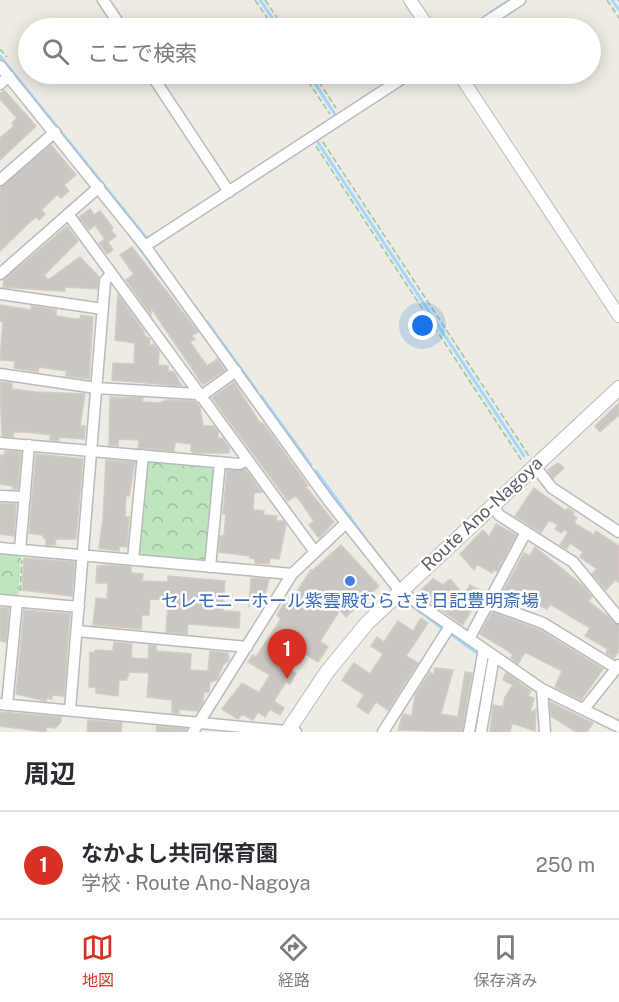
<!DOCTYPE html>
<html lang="ja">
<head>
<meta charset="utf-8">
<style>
	body { margin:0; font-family:"Public Sans","Noto Sans JP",sans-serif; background:#f2f2f3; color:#2b2b33 }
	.you { position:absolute; left:423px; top:326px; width:21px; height:21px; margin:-15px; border:4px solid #fff; border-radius:50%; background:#1a73e8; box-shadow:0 0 0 9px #1a73e833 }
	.badge { display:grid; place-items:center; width:39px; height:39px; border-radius:50%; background:#d93025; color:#fff; font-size:20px; font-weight:700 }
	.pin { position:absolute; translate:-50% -50px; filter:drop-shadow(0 2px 3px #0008) }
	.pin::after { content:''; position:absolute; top:32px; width:21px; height:18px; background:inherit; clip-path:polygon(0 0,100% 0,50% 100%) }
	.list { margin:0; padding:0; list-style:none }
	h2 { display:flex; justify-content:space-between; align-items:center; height:78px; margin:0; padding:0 24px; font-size:26px }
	h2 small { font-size:20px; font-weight:400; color:#7c7c81 }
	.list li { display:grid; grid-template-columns:39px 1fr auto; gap:18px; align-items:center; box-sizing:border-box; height:108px; padding:0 24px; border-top:2px solid #e1e1e2 }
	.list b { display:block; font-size:22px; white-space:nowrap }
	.list p { margin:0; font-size:20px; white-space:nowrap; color:#7c7c81 }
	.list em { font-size:20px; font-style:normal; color:#7c7c81 }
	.icon { flex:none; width:33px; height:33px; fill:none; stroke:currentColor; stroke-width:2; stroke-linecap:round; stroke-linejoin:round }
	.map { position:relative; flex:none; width:619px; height:732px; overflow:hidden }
	.search { position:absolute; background:#fff; box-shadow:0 3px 15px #0003; left:18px; right:18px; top:18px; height:66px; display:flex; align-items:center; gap:15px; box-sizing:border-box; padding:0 21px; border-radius:33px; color:#7c7c81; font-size:22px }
	.sheet { height:186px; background:#fff }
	nav { display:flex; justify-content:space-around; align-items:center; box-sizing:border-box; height:84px; border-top:2px solid #e1e1e2; background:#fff; font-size:16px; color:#7c7c81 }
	nav a { display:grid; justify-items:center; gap:3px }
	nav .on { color:#d93025 }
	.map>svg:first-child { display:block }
	.park { fill:url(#park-crowns) }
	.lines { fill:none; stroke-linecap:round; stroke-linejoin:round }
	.stream { stroke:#a2d7fe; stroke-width:3 }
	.building { fill:#cac7c2; stroke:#d2ccc1; stroke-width:1.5 }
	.minor-casing { stroke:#b8babf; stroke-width:13 }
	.tertiary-casing { stroke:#b8babf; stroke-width:14 }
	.secondary-casing { stroke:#b8bbc1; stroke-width:16 }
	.path { stroke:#97c4a3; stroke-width:1.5; stroke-dasharray:6 3; stroke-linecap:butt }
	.minor { stroke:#fff; stroke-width:10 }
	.tertiary { stroke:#fff; stroke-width:12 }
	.secondary { stroke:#fff; stroke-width:14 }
	.shop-dot { fill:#3f7fe0; stroke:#fff; stroke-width:2 }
	.labels { text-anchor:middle; stroke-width:5; stroke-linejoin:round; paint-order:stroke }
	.street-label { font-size:18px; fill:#5b5e63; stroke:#fff }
	.shop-label { font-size:18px; fill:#366cbe; stroke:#fff }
</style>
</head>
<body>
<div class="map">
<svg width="619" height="732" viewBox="0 0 619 732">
	<defs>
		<pattern id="park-crowns" width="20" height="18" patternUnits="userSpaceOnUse" patternTransform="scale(1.5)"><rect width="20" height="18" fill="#bfe5bf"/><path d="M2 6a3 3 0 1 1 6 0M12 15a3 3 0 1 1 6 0" fill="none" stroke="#9ebd9f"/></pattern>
	</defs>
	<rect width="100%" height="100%" fill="#edebe2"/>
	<path class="park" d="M151,460l65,9 -10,89 -5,3 -57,-5 -5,-4 8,-89z
		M0,553l21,1 -3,44 -18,-1z"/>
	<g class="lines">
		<path class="stream" d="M260,0l19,28
			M612,0l7,10
			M491,12l19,-12
			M467,28l9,-5
			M0,56l148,184
			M309,74l27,42
			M317,141l207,315
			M133,239l27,37
			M191,302l11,14
			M207,322l50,69
			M261,396l50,69
			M316,471l49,67
			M369,543l8,11
			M407,602l35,26
			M452,635l25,18
			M477,723l4,-19"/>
	</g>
	<path class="building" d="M4,90l32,36 -36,34v-22l14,-12 -2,-3 5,-5 -17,-19v-5z
		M51,145l25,30 -12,10 5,6 -8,7 -3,-4 -17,16 4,4 -6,6 -3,-3 -5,4 -31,30v-64z
		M90,209l4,6 6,-4 13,17 -2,2 5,6 -8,6 5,8 -6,4 -8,-11 6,-4 -10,-14 -6,5 -10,-13z
		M67,226l11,15 -34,34 4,5 32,-23 19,20 -2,12 -32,-2v4h-6l-56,-4 1,-7z
		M132,247l66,85 -6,4 3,3 -5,3 17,24 10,-7 8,11 -22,15 -52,-77v7l-25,-35 8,-6 -14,-19z
		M118,295l26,36v4l6,4 -1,8 4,-3 6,7 -1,14 10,1v5l6,1 8,14 -70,-6 1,-17 21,1 1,-21 -20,-3z
		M0,305l31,5v-4l25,4v6l20,3h4l1,-4 12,2 -4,62 -23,-3 1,-5 -28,-4 -1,5 -24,-4 1,-7 -15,-1 3,-38 -3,-1z
		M0,382l12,1v6l23,3 50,2 -5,32h5l-1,13 -25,-2v4l-9,-1 1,-5 -26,-3h-11l-1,5 -11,-1z
		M234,382l26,41h3l45,63 -2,1 28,35 -15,16 -10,-13 5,-4 -13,-19 -6,-6 -7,5 -76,-103z
		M110,397l33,1 -1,4 18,1 7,-3 27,1 6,6 3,19h11l4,6v6h4l7,9v6h-35l-3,-2v-7l-16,-2 -1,9 -36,-3 1,-8 -21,-1v7l-9,-1z
		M619,403v12l-19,17 -5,-6z
		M5,451l16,1 -3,37h-5v-3l-13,-2v-29l4,1z
		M36,454l47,5 -7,80h-20l-1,6h-9v-7h-3v-3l-14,-2z
		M106,460l29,2 -6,34h-3l-1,21h4l-2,30 -8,-1v5l-20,-3 4,-29z
		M558,463l6,5 -11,10 -5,-8z
		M245,469l17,23 -8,1 -1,17 11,1 -1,4 14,1 -1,5h7l3,4 -7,34 -9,-1 -1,6 -14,-1v-4l-5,-1v-2l-31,-4 1,-16h4l2,-22h-3l4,-44z
		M534,488l32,23 2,-3 6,4 -1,3 4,3 -3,5 20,12 2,-4 23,15v37l-4,-3 -9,10 -14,-16 5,-5 -17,-12 3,-5 -13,-9 -3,6 -7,-4 8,-13 -4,-3 -3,4 -6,-4 3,-4 -9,-5 -8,13 -26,-17z
		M0,504h16l-2,32 -14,-2z
		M496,524l20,11 -19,36 -3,-1 -2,3 -15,-9 -3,6 -14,-16 23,-24 6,7z
		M341,545l38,41 -33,31 -6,-7 -20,31 8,6 -10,15 -28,-18 -4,2 -7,16 17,11 -6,11 -4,-2 -12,19 10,7 -4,7 -10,-6 -5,8 -7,-5 -5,8 -11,-6 -4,5 -16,-10 20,-26 17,10 11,-18 -22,-13 5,-7 3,2 25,-38 -4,-4 8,-13 4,2 22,-34 1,1z
		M535,547l47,38 10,12 -4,4 31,24v26l-5,7 -8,-5 2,-4 -23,-13 5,-8 -40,-24 -3,5 -8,-4 -3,2 -21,-11 -2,2 -5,-3 -2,3 -5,-3 23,-42 6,3z
		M24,558l51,4 -3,34 -50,-6z
		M110,565l21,2v6l12,1 -1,7 26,1v-6l57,5 -2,30 17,1 -1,16 -51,-4 -1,10 -21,-2 2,-32 -18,-1 -1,16h-7l-1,14 -48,-4 3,-27 11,1 1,-16h-12l1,-17z
		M251,578l18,1 -7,28 -13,-1z
		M433,579l10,6 7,-6 14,16 6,-10 12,6 -19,34 -29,-20 -14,-14z
		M0,608h9l-3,34 -6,-1z
		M24,610l46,4 -6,82 -12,-1v4l-5,-1 -1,3 -30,-7z
		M492,612l48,18 63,39 -22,31 -26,-13 7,-16 -37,-19 -7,12 -7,-6 2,-3 -6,-5 -27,-16z
		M421,618l7,5 -22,33 12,7 -30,47 -12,-8 -8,12 -11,-8 7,-11 -22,-15 12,-17 16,11 13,-20 -12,-8 6,-9 7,5 14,-21 15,10z
		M114,642l18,2 -1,14 17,1 1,-14 7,1v5l35,3 -1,16 18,1 2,-20 18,2 1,7 -6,5 -6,15 -7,2 -1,10h-5l-1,10 -5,9 -19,-2v4h-7v-13l-25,-3 2,-24 -19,-1 -4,8h-7l-1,16 -22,-3v-6h-7l1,-35 4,1 1,-3 18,1z
		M435,668l18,2 -12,44 17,3 7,-45 7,1 -10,59 -64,-2 5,-16 9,2 3,-21 15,-23 4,3z
		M506,673l25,18 -3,5 6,2 -4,15 6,-4 -1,22 -23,-8 -2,9h-20l3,-27 10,2 2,-10 8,-12 -10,-5z
		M550,702l43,21 -6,9h-11l-25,-16z
		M0,712l61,5v5l-6,6 -9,-1v5l-46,-6z
		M88,720l34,3 -1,9h-34z
		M157,726l29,3v3h-30z"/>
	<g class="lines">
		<g class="minor-casing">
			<path id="minor" d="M103,0l19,28
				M477,28l43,-28
				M0,66l145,180 183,254 72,91 142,98 77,38
				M151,74l78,118
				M0,84l9,-8
				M0,180l55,-48
				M68,214l247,338
				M145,246l264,-172
				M0,274l99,-87
				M0,294l103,15
				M0,374l96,14 102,6
				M200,397l36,-26
				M0,443l239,21 7,-3
				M534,465l18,23 67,44
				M0,496l25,1
				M493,505l6,10 74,47 46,56
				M0,548l292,26
				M20,550l9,-105
				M133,560l10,-105
				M210,567l10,-105
				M0,600l79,7
				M488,603l55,20 73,45
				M77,631l170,16
				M469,639l57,-107
				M542,689l3,43
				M0,704l296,28
				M7,705l10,-103
				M584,709l35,-44
				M70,710l35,-429 6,-7
				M193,732l99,-158 54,-51
				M383,732l67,-106
				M469,732l15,-83
				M481,732l13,-76"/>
		</g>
		<g class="tertiary-casing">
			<path id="tertiary" d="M410,0l19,28
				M459,74l160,242"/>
		</g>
		<g class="secondary-casing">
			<path id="secondary" d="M287,732l40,-60 40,-49 252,-235"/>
		</g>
		<path class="path" d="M255,0l19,28
			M265,0l19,28
			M607,0l12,18
			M618,0l1,1
			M0,49l7,8
			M303,74l27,40
			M314,74l22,34
			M323,142l206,314
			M316,146l206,315
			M20,591l2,-31"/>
		<use href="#minor" class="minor"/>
		<use href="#tertiary" class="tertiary"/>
		<use href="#secondary" class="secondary"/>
	</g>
	<circle class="shop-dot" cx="350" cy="581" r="6"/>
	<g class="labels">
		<g class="street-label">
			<text transform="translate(482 514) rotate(-43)" y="6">Route Ano-Nagoya</text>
		</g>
		<g class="shop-label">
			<text x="350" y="607">セレモニーホール紫雲殿むらさき日記豊明斎場</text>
		</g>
	</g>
</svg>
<div class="you"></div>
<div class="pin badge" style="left:287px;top:679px">1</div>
<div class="search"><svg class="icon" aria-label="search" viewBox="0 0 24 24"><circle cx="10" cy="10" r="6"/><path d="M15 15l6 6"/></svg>ここで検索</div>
</div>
<section class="sheet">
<h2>周辺<small></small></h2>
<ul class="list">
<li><span class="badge">1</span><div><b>なかよし共同保育園</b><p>学校 · Route Ano-Nagoya</p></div><em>250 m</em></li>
</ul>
</section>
<nav>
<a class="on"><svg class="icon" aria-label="map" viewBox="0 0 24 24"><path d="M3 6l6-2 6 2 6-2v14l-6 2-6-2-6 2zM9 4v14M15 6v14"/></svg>地図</a>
<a><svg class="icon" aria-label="directions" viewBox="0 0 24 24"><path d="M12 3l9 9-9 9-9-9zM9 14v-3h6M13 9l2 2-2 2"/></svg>経路</a>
<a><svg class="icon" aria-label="saved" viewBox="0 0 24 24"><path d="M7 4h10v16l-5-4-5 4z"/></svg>保存済み</a>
</nav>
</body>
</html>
